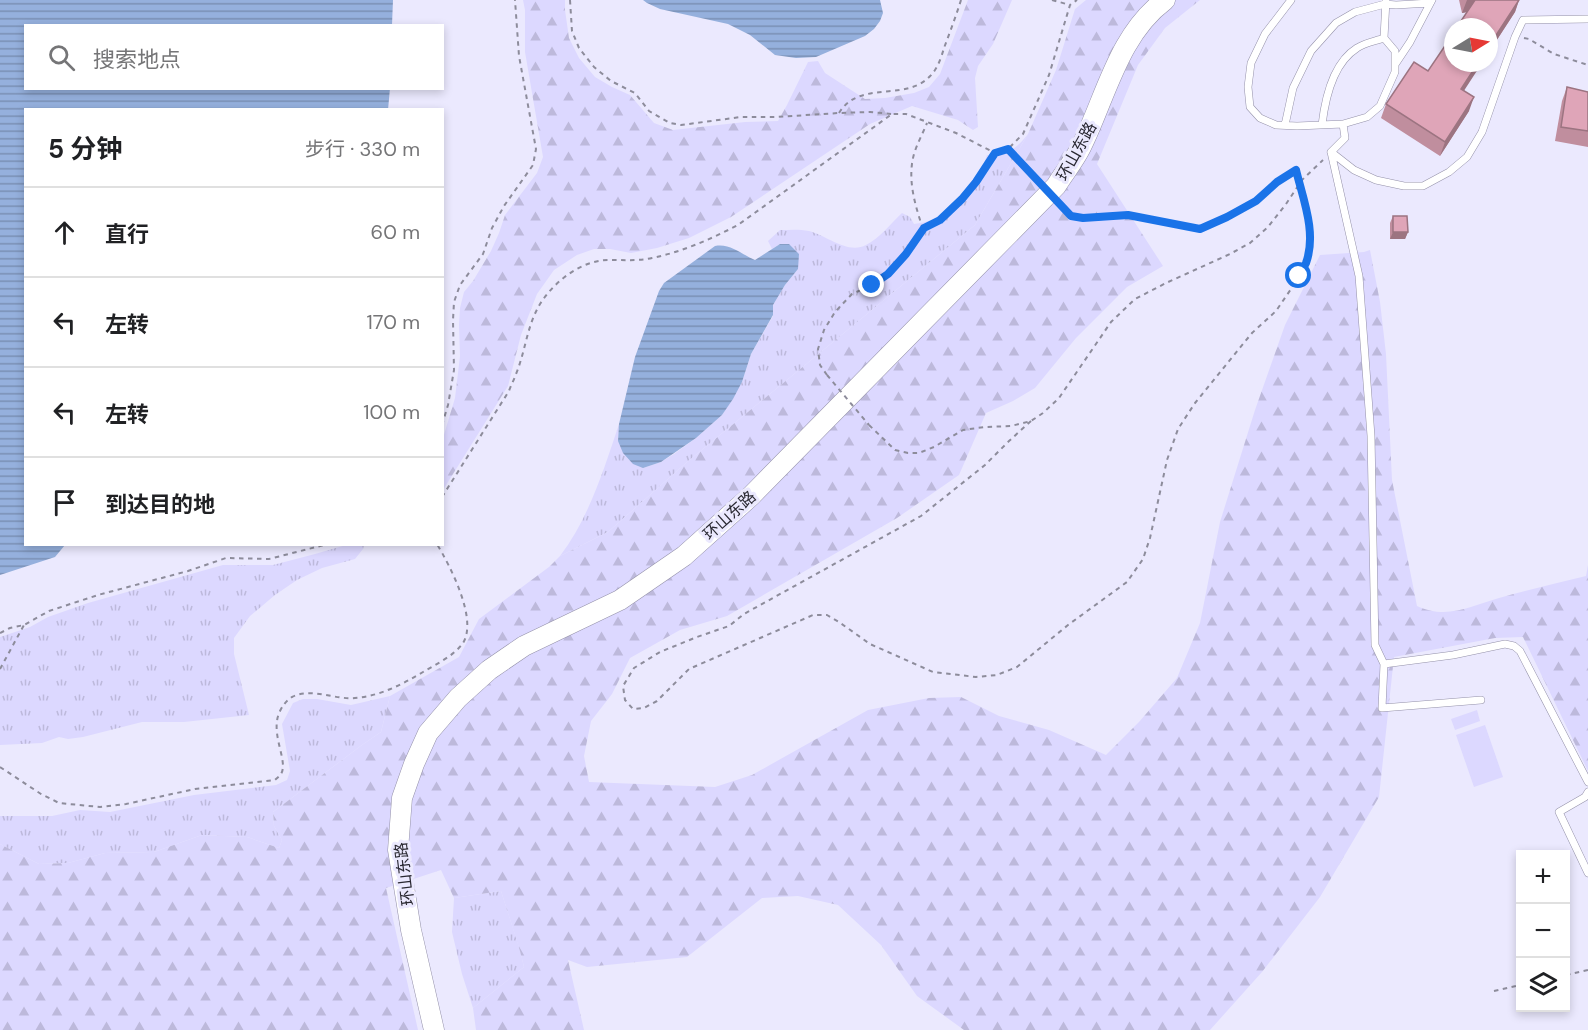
<!DOCTYPE html>
<html lang="zh">
<head>
<meta charset="utf-8">
<style>
	body { margin:0; font-family:"DM Sans","Noto Sans SC",sans-serif; background:#f6f6f6; color:#202124 }
	.controls { position:absolute; right:18px; bottom:18px; display:grid; overflow:hidden; border-radius:0px; box-shadow:0 3px 9px #0003 }
	.controls button { width:54px; height:54px; display:grid; place-items:center; padding:0; border:0; border-bottom:2px solid #e0e0e0; background:#fff; color:#202124; font:30px sans-serif }
	.compass { position:absolute; left:1444px; top:18px; width:54px; height:54px; border-radius:50%; background:#fff; box-shadow:0 3px 9px #0003; rotate:80deg }
	.stop { position:absolute; width:18px; height:18px; margin:-14px; border:4px solid #1a73e8; border-radius:50%; background:#fff }
	.stop.end { background:#1a73e8; border-color:#fff; box-shadow:0 2px 6px #0008 }
	.list { margin:0; padding:0; list-style:none }
	h2 { display:flex; justify-content:space-between; align-items:center; height:78px; margin:0; padding:0 24px; font-size:26px }
	h2 small { font-size:20px; font-weight:400; color:#757577 }
	.list li { display:grid; grid-template-columns:39px 1fr auto; gap:18px; align-items:center; box-sizing:border-box; height:90px; padding:0 24px; border-top:2px solid #e0e0e0 }
	.list b { display:block; font-size:22px; white-space:nowrap }
	.list em { font-size:20px; font-style:normal; color:#757577 }
	.icon { flex:none; width:33px; height:33px; fill:none; stroke:currentColor; stroke-width:2; stroke-linecap:round; stroke-linejoin:round }
	.map { position:relative; flex:none; width:1588px; height:1030px; overflow:hidden }
	.search { position:absolute; background:#fff; box-shadow:0 3px 9px #0003; left:24px; top:24px; width:420px; height:66px; display:flex; align-items:center; gap:15px; box-sizing:border-box; padding:0 21px; border-radius:0px; color:#757577; font-size:22px }
	.panel { position:absolute; background:#fff; box-shadow:0 3px 9px #0003; left:24px; top:108px; width:420px; height:438px; border-radius:0px }
	.map>svg:first-child { display:block }
	.grass { fill:url(#grass-tufts) }
	.forest { fill:url(#forest-firs) }
	.pitch { fill:#dcd8ff }
	.water { fill:url(#water-rules) }
	.lines { fill:none; stroke-linecap:round; stroke-linejoin:round }
	.lane-casing { stroke:#9491a9; stroke-width:8 }
	.secondary-casing { stroke:#9491a9; stroke-width:21 }
	.path { stroke:#8d8c9b; stroke-width:2; stroke-dasharray:4.5 4.5; stroke-linecap:butt }
	.lane { stroke:#fff; stroke-width:7 }
	.secondary { stroke:#fff; stroke-width:20 }
	.path-bridge { stroke:#8d8c9b; stroke-width:2; stroke-dasharray:4.5 4.5; stroke-linecap:butt }
	.wall { fill:#c08e9e }
	.shaded-wall { fill:#9c7481 }
	.building { fill:#dfa5b8; stroke:#9c7481; stroke-width:1.5 }
	.route { stroke:#1a73e8; stroke-width:8 }
	.labels { text-anchor:middle; stroke-width:6; stroke-linejoin:round; paint-order:stroke }
	.street-label { font-size:16px; fill:#292831; stroke:#ebe9fe }
</style>
</head>
<body>
<div class="map">
<svg width="1588" height="1030" viewBox="0 0 1588 1030">
	<defs>
		<pattern id="grass-tufts" width="24" height="20" patternUnits="userSpaceOnUse" patternTransform="scale(1.5)"><rect width="24" height="20" fill="#dcd8ff"/><path d="M3 7l-1-3M5 7V3M7 7l1-3M15 17l-1-3M17 17v-4M19 17l1-3" fill="none" stroke="#bdb9db"/></pattern>
		<pattern id="forest-firs" width="22" height="20" patternUnits="userSpaceOnUse" patternTransform="scale(1.5)"><rect width="22" height="20" fill="#dcd8ff"/><path d="M5 1l3.5 6h-7zM16 11l3.5 6h-7z" fill="#bdb9db"/></pattern>
		<pattern id="water-rules" width="6" height="5" patternUnits="userSpaceOnUse" patternTransform="scale(1.5)"><rect width="6" height="5" fill="#95b0dd"/><path d="M0 2.5h6" fill="none" stroke="#7a8fb4"/></pattern>
	</defs>
	<rect width="100%" height="100%" fill="#ebe9fe"/>
	<path class="grass" d="M1028,134l-53,91 -289,238 -78,69 -48,24c29,-38 44,-87 59,-132l-1,17 25,27 18,-6 13,-8 22,-16 26,-23 20,-33 9,-28 22,-38v-11l12,-20 13,-16 -18,-25 -8,5 -4,-8 12,-11c10,0 19,-1 29,1 17,4 39,24 57,14 14,-7 25,-22 36,-32l8,4 4,7c6,-1 13,-2 18,-4 21,-10 48,-43 55,-65 19,2 30,-7 41,-21z
		M346,545h18l-1,4 -8,10 -33,9 -25,12 -22,15 -25,21 -16,22v16l15,61 -65,7h-42l-59,15 -15,2 -9,-2 -17,6 -42,2v-108l30,-10 18,-10 40,-14 135,-38h50l42,-11z
		M390,696l-9,36 -19,13 -89,67 1,14 8,14 -3,8 -32,-11 -45,-2 -48,17 -49,1 -37,10 -29,1 -39,-20v-28h52l28,-6 30,2 84,-17 82,-10 11,-5 3,-9 -8,-47 11,-21 10,-4h14l34,6z
		M501,891l19,59 4,17 -51,41 -11,-34 -10,-42 2,-34z"/>
	<path class="forest" d="M523,0h42v10l4,28 10,20 16,19 17,10 18,8 24,28 19,7 72,-8 33,-1 9,-16 21,-43 10,-1 7,12 40,26 20,-1 29,-5 15,-6 11,-13 28,-74h44l-19,44 -15,22 -3,12 3,49 -5,3 -15,-10 -46,-14 -42,18 -139,93 -42,21 -32,10 -26,5 -21,-4h-16l-17,6 -23,15 -17,24 -16,41 -13,51 -65,104v-52l12,-40 5,-42 -1,-31 1,-17 4,-16 9,-11 18,-30 8,-18 6,-18 32,-42 6,-16 -18,-105v-42z
		M1086,0h114l-35,28 -27,37 -41,99 66,102 -36,21 -51,51 -41,50 -22,13 -27,12 -27,62 -62,43 -170,98 -47,14 -50,28 -18,36 -21,27 -7,35 5,26 126,5 37,-12 116,-65 61,-12 32,-1 38,19 50,14 57,25 33,-33 38,-44 23,-55 20,-101 35,-112 30,-85 35,-70 44,-3 6,-2 10,52 6,52 6,126 25,126c30,14 54,0 82,-8 29,-8 58,-15 87,-22l2,-11v206l-65,-134 -28,1 -101,19 -15,140 -59,100 -58,75 -52,58h-246l-47,-34 -36,-51 -43,-40 -40,-9 -36,2 -75,59 -100,10 -19,-7 16,70h-108l-3,-22 51,-41 -4,-16 -19,-60 -47,7 -13,-28 -55,18 32,142h-418v-186l39,20 29,-1 37,-10 49,-1 48,-17 45,2 32,11 3,-8 -8,-14 -1,-14 89,-67 19,-13 9,-36 69,-39 20,-38 70,-52 11,-11 48,-24 78,-69 289,-238 53,-91 28,-64 19,-61z"/>
	<path class="pitch" d="M1477,710l3,11 -25,9 -4,-11z
		M1485,725l18,52 -29,10 -18,-52z"/>
	<path class="water" d="M0,0h393l-1,25 -366,1v62h364l-2,22h-362v434l39,1 -10,12 -55,18z
		M643,0h237l3,13 -3,8 -6,8 -9,7 -49,21 -20,1 -21,-3 -25,-20 -22,-11 -68,-15 -13,-6z
		M780,244h9l10,10 -1,15 -13,16 -12,20v10l-22,39 -9,28 -9,17 -11,16 -26,23 -35,24 -18,6 -10,-4 -10,-11 -5,-12 1,-17 16,-67 24,-66 5,-8 51,-37c15,-3 26,8 40,14z"/>
	<g class="lines">
		<g class="lane-casing">
			<path id="lane" d="M1291,0l-26,34 -14,29 -3,24 2,20 10,11 16,7 21,1 46,-2 24,-7 13,-11 15,-34v-21l-11,-13 2,-38
				M1396,63l14,-21 22,-42
				M1343,124l2,14 -14,14 28,124 12,160 4,209 9,19 -2,44 99,-8
				M1285,125l8,-37 18,-37 25,-28 19,-11 30,-8 11,1 34,-2
				M1322,125c3,-26 11,-62 35,-77 7,-5 19,-7 27,-10
				M1331,152l23,18 22,10 28,6h19l26,-14 18,-15 15,-25 33,-95 8,-17 65,-1
				M1384,664l69,-9 52,-11 9,2 6,5 68,131
				M1588,792l-3,5 -26,15 29,61"/>
		</g>
		<g class="secondary-casing">
			<path id="secondary" d="M434,1030l-23,-100 -13,-80 4,-52 12,-34 14,-31 30,-35 31,-28 35,-24 96,-46 64,-44 67,-60 305,-310c8,-13 18,-25 25,-39 25,-50 37,-112 84,-147"/>
		</g>
		<path class="path" d="M570,0l2,31 7,17 15,19 17,14 24,12 14,18 21,12 11,2 60,-8h35l63,-4 31,-1 22,2
			M1052,0l18,5
			M1524,38l5,1 25,15 34,11
			M839,113c22,-36 72,-7 96,-43 4,-6 7,-15 9,-22 6,-16 12,-32 17,-48
			M1008,149l21,22
			M923,229c-8,-24 -16,-50 -9,-75 3,-10 9,-21 13,-31
			M827,375l-7,-10 -2,-16 6,-19 11,-18 17,-18 20,-9 16,-11 18,-20 17,-25 17,-9 22,-21 33,-46 13,-4 15,-15 26,-59 21,-70 7,-5
			M1031,421l-22,20 -24,24 -64,51 -177,98 -15,12 -32,11 -37,15 -26,16 -11,18 2,14 8,9 11,-1 13,-7 32,-32 124,-54h14l12,7 31,22 63,28 43,5 21,-2 20,-8 51,-42 59,-43 16,-23 7,-21 17,-78 11,-31 17,-26 57,-70 24,-22 15,-22 15,-26 3,-22 -1,-22 -12,-49 -19,12 -21,19 -29,16 -28,12 -71,-14 -45,2 -12,-1
			M442,425l6,-20 6,-35 -1,-50 1,-18 6,-17 23,-31 9,-26 12,-22 29,-41 3,-16 -17,-93 -4,-56
			M869,425l26,25 13,3h11l15,-6 29,-17 22,-3 26,-1 20,-5 12,-8 16,-15 52,-76 24,-23 31,-16 64,-29 20,-11 18,-16 18,-23 16,-24 21,-20
			M442,497l67,-106c2,-6 5,-11 7,-17 10,-24 11,-51 26,-73 15,-22 42,-42 69,-41 14,0 27,1 41,-2 30,-6 59,-19 86,-33l154,-111h14l50,19 39,20
			M0,633l10,-5 14,-3 25,-14 49,-16 90,-24 38,-13 43,1 59,-15
			M0,669l24,-44
			M0,767l41,27 18,9 41,4 26,-3 69,-15 80,-9c2,-2 5,-4 6,-6 8,-13 -12,-41 -1,-63 3,-6 6,-10 12,-14 20,-10 42,3 63,1 25,-2 46,-13 68,-26 13,-8 31,-16 40,-29 15,-24 -13,-77 -26,-99
			M1566,975l22,-5
			M1494,991l26,-6"/>
		<use href="#lane" class="lane"/>
		<use href="#secondary" class="secondary"/>
		<path class="path-bridge" d="M1029,171l42,45
			M827,375l42,50"/>
	</g>
	<path class="wall" d="M1459,0h60l-4,12 -26,40v-25l-22,-15 -5,1z
		M1428,71l36,19 5,21 -29,45 -59,-38 5,-14z
		M1567,87l21,5v55l-33,-6 7,-40z
		M1393,216l15,16 -3,7h-15v-16z"/>
	<path class="shaded-wall" d="M1467,0h9l-4,11 -10,2z
		M1519,0l-4,12 -26,40v-6z
		M1478,63h4l-26,40 5,-14z
		M1474,97l-5,14 -29,45 5,-14z
		M1393,232h15l-3,7h-15z"/>
	<path class="building" d="M1475,0h44l-30,46v-19h-32z
		M1453,34v29h25l-17,26 13,8 -29,45 -59,-38 28,-42 14,9z
		M1567,87l21,5v39l-27,-4z
		M1393,216h14l1,16h-15z"/>
	<g class="lines">
		<path class="route" d="M872,285l16,-11 18,-20 18,-26 16,-8 22,-21 14,-17 19,-29 13,-4 63,67 12,2 45,-3 72,14 27,-12 29,-16 21,-19 19,-12c7,29 21,63 10,93 -2,4 -5,9 -7,13"/>
	</g>
	<g class="labels">
		<g class="street-label">
			<text transform="translate(1076 151) rotate(-61)" y="6">环山东路</text>
			<text transform="translate(729 515) rotate(-42)" y="6">环山东路</text>
			<text transform="translate(404 874) rotate(-97)" y="6">环山东路</text>
		</g>
	</g>
</svg>
<div class="controls">
<button>+</button>
<button>−</button>
<button><svg class="icon" aria-label="layers" viewBox="0 0 24 24"><path d="M12 4l9 5-9 5-9-5zM3 14l9 5 9-5"/></svg></button>
</div>
<svg class="compass" viewBox="-18 -18 36 36"><path d="M0-13l5 13h-10z" fill="#e53935"/><path d="M0 13l5-13h-10z" fill="#757577"/></svg>
<div class="stop" style="left:1299px;top:276px"></div>
<div class="stop end" style="left:872px;top:285px"></div>
<div class="search"><svg class="icon" aria-label="search" viewBox="0 0 24 24"><circle cx="10" cy="10" r="6"/><path d="M15 15l6 6"/></svg>搜索地点</div>
<section class="panel">
<h2>5 分钟<small>步行 · 330 m</small></h2>
<ul class="list">
<li><svg class="icon" aria-label="ahead" viewBox="0 0 24 24"><path d="M12 20V5M6 11l6-6 6 6"/></svg><div><b>直行</b></div><em>60 m</em></li>
<li><svg class="icon" aria-label="left" viewBox="0 0 24 24"><path d="M17 20v-9H6M10 6l-5 5 5 5"/></svg><div><b>左转</b></div><em>170 m</em></li>
<li><svg class="icon" aria-label="left" viewBox="0 0 24 24"><path d="M17 20v-9H6M10 6l-5 5 5 5"/></svg><div><b>左转</b></div><em>100 m</em></li>
<li><svg class="icon" aria-label="arrive" viewBox="0 0 24 24"><path d="M6 21V4h12l-3 4 3 4H6"/></svg><div><b>到达目的地</b></div></li>
</ul>
</section>
</div>
</body>
</html>
